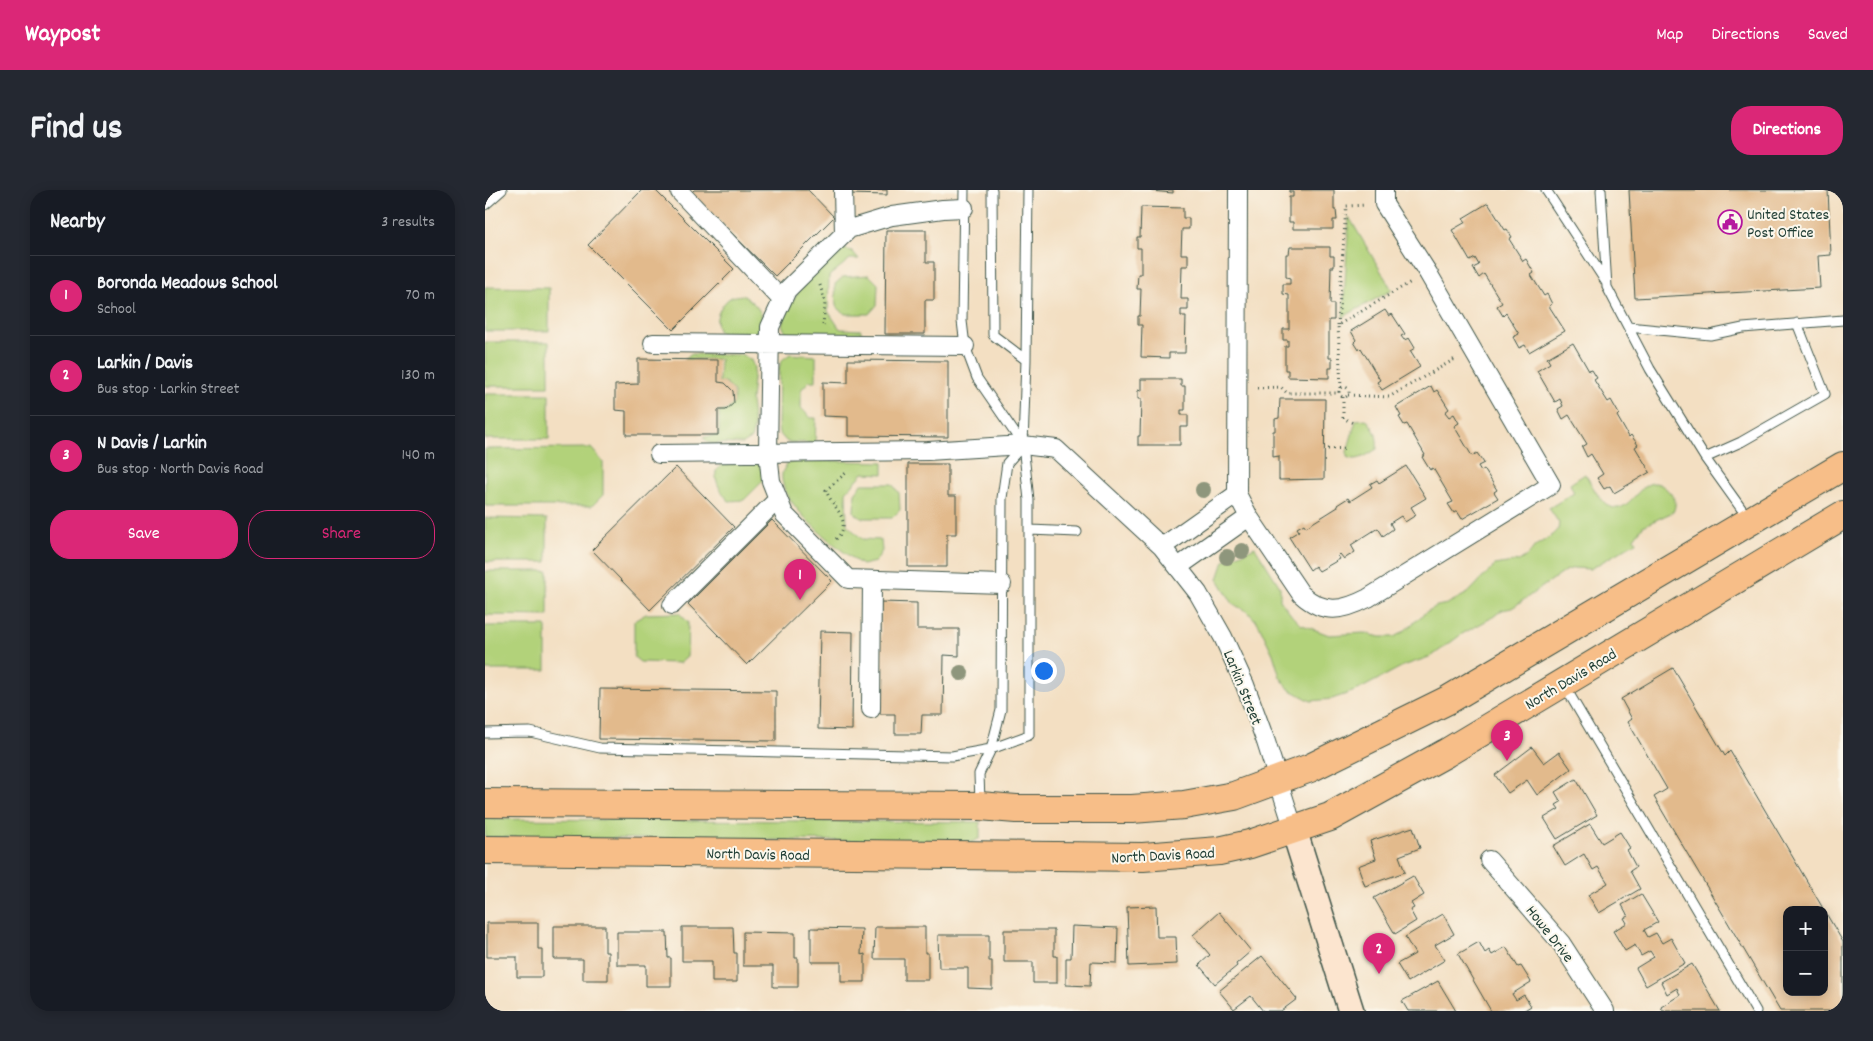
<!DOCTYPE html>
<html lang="en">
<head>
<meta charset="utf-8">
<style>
	body { margin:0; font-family:Dekko,sans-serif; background:#242831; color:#f1f3f6 }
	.controls { position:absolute; right:15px; bottom:15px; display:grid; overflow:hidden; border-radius:10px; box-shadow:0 2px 12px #0003 }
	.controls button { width:45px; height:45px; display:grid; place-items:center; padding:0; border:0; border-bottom:1px solid #363941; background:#171b24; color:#f1f3f6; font:25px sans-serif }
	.you { position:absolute; left:558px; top:480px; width:18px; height:18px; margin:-12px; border:4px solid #fff; border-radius:50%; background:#1a73e8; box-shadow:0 0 0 8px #1a73e833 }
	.badge { display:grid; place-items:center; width:32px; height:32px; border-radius:50%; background:#db2777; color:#fff; font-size:16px; font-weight:700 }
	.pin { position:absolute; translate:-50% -41px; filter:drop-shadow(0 1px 2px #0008) }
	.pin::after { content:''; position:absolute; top:26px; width:18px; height:15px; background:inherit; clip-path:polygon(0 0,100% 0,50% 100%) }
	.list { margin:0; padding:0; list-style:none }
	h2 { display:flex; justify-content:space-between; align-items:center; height:65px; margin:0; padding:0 20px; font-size:21px }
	h2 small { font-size:16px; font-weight:400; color:#9ea1a6 }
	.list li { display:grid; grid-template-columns:32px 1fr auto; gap:15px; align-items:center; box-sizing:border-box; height:80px; padding:0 20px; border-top:1px solid #363941 }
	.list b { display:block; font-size:19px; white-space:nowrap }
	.list p { margin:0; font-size:16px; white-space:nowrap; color:#9ea1a6 }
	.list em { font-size:16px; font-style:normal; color:#9ea1a6 }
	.actions { display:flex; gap:10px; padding:15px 20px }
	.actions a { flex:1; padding:11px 0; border:1px solid #db2777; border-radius:20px; text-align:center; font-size:18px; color:#db2777 }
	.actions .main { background:#db2777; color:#fff }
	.map { position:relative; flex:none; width:1358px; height:821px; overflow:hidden; border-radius:20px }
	header { display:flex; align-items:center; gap:30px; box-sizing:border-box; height:70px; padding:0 25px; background:#db2777; color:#fff }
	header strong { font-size:24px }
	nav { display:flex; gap:28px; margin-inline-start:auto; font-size:18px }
	.intro { display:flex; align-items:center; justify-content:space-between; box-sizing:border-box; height:120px; padding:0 30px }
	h1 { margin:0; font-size:35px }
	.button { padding:12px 22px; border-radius:20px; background:#db2777; color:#fff; font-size:18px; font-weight:700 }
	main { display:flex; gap:30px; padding:0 30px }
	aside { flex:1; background:#171b24; border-radius:20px; box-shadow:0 2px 12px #0003 }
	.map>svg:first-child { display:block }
	.green { fill:#b2d27a; stroke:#688857 }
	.building { fill:#e2ba8c }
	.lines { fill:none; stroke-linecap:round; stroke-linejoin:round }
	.lane-casing { stroke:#3f5549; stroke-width:11 }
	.street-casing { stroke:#3f5549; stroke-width:20 }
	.secondary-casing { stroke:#3f5549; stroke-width:28 }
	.highway-casing { stroke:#3f5549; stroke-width:30 }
	.path { stroke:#3f5549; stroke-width:3; stroke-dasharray:1 4; stroke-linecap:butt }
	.lane { stroke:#fff; stroke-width:9 }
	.street { stroke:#fff; stroke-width:18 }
	.secondary { stroke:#fce5cf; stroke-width:25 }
	.highway { stroke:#f7be88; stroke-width:28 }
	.tree { fill:#8e967c }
	.labels { text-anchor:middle; stroke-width:4; stroke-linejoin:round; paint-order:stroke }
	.poi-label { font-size:16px; fill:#1f3d34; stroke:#fbf7ec; text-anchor:start }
	.street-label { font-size:16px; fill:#1f3d34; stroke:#fbf7ec }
</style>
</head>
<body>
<header>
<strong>Waypost</strong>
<nav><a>Map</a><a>Directions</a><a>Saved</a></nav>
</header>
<div class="intro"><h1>Find us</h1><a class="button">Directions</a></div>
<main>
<aside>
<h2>Nearby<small>3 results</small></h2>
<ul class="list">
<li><span class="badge">1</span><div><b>Boronda Meadows School</b><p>School</p></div><em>70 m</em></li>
<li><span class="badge">2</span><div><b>Larkin / Davis</b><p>Bus stop · Larkin Street</p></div><em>130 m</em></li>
<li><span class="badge">3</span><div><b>N Davis / Larkin</b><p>Bus stop · North Davis Road</p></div><em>140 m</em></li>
</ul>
<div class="actions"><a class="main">Save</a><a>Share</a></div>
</aside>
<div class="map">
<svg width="1358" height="821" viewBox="0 0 1358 821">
	<rect width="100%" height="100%" fill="#fbf7ec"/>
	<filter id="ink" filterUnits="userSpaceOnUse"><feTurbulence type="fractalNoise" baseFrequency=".02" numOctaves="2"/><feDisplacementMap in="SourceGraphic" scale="10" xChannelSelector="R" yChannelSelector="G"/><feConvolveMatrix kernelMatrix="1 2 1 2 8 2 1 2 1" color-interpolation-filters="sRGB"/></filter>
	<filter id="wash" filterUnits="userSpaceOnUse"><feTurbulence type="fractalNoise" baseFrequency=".0096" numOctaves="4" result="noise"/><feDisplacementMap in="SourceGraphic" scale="20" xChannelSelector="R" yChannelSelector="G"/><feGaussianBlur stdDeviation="1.12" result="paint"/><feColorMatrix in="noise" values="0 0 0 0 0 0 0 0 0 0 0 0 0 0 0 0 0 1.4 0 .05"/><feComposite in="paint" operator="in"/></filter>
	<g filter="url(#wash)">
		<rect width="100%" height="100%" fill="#f3dfc2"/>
		<path class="green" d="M864,27l43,73 -49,27z
			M359,59l8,2 7,8h-9l-21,17 -1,35 12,18 21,1v8l-68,-1 -6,-2 -5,-10c5,-24 40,-67 62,-76z
			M384,85l9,9 -1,21 -8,9h-24l-9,-8 -1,-22 8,-7z
			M0,97l64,1v43h-64z
			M257,105c12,6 22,18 22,31l-12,12c-8,0 -21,1 -28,-2 -15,-8 -5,-31 6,-38 3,-2 7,-2 12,-3z
			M0,152h64v44h-64z
			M205,164l53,1 8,5 3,8 -3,32 3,28 -3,11 -8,5 -34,-1 -6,-6 16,-2v-24h7l8,-8v-12l-9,-9h-6l1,-23h-35z
			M305,164l26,2v25h-7l-8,9v18l10,10h5l-1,25 -28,-1 -8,-9 -1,-6 1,-58 2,-8z
			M0,204h64v45h-64z
			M881,229c9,10 12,17 11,30 -9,5 -19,14 -30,8v-5l8,-28 1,-4z
			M106,258l12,14v33l-11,11h-107v-57z
			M313,270l85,2v12l-20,-1 -17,19 1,33 15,14 19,1 1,11 -7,11 -13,3c-22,-15 -84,-61 -80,-91 1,-4 3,-7 5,-10z
			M241,271c16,0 43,-5 36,21l-18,18 -15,1c-7,-7 -15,-20 -13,-30z
			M1100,284c7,10 14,28 26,33 23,10 32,-47 60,-13 5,6 5,12 2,18l-30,14 -9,12 2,4 -46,27 -16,-1 -9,3 -53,37 -10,2 -9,7 -31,17 -30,22 -29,10 -45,24 -26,9 -21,2 -22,-12 -9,-12 -7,-23 -15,-31 -10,-11 -15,-8 -15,-25 6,-18 31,-14 25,40v13l12,16 8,8 29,11 35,-2 16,4h14l9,-5 23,-20 11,-6 10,-2 21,-11 27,-28 24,-4 9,-6 7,-9 18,-11 5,-5 1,-7 -10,-15 25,-15 -4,-9z
			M377,294h30l7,9 1,17 -8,8h-31l-7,-6 1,-19z
			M0,328l62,1v43h-62z
			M0,381h63v45l-63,-1z
			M194,423l9,9 -1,35 -7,6 -40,-1 -6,-5v-36l12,-7z
			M0,436h61v44h-61z
			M0,629l495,3v16l-7,4 -488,-5z"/>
		<g id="blocks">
			<path class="building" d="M157,0h13l79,79 -61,61 -85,-85z
				M209,0h114l26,27 -59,59 -84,-83z
				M365,0h37v5l-37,-1z
				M666,0h22v3l-22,-2z
				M804,0h45v20h2l1,10h-4v9h-40v-7h-4v-25h4v-5h-4z
				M1144,0h199l3,65 -13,1 2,32 -185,10z
				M1003,13l17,27 2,-1 5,8 -3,2 14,22 3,-2 8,14 -3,2 13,21 3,-2 5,10 -3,2 16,25 -36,21 -4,-7 -6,3 -6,-11 6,-3 -13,-21 -3,3 -6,-10 5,-3 -18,-29 -5,4 -6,-10 6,-3 -4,-7 -5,3 -18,-31 14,-8 -3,-4z
				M656,17l42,1v10h6v11h-7l-1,25h7v12h-6l-1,33h7v11h-7v6h5l-1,37h-16v5l-28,-1 1,-32h-4v-9h2l1,-27h-4l1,-15h3v-26h-4v-11h3z
				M401,40h40v32h8v38h-9v34h-40z
				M805,57h40v9h4v11h-3l-1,37h4v16h-5v38h3v10h-3v10l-41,-1v-7h-3v-24h3v-6h-5v-11h6v-34l-6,-1v-10h7v-6l-4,-1v-23h3z
				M900,120l4,6 3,-2 13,20 -4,2 3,4 5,-2 6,10 -5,3 10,16 -38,23 -5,-8 3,-2 -19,-32 -2,2 -5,-8 2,-2 -5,-9z
				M1088,153l16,28 3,-1 5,8 -3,2 14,22 3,-2 8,14 -2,2 12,21 2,-2 7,10 -3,2 15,25 -36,21 -4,-7 -6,3 -7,-11 6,-4 -12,-20 -4,3 -5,-10 5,-3 -18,-29 -6,4 -5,-10 5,-3 -3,-7 -5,3 -18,-31 13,-8 -3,-5z
				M153,169l80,1v22l7,1 8,8 1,12 -8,7h-8v25h-92v-24l-11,-1v-25l23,-1z
				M363,170l100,1v76l-100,-1v-19l-25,-1v-34l25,1z
				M656,189h40v7h4v24h-4v5h7v12h-8v18h-42v-9h2l1,-37h-3v-9l3,1z
				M946,196l3,6 3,-2 12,19 -4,3 4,5 5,-3 5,9 -5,3 18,30 5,-3 7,10 -6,3 3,5 3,-2 13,21 -3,2 4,6 -36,21 -5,-8 -3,2 -6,-9 5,-2 -20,-34 -3,2 -8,-13 3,-2 -18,-31 -3,1 -5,-8 2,-1 -5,-9z
				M795,209h45l-1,80 -45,1v-24l-6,1v-26h2v-12l4,-1z
				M423,274h40v32h8v38h-9v33h-39z
				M921,276l20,32 -15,9 5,8 -11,7 -4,-6 -11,7 3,6 -10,7 -5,-8 -27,17 4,7 -11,7 -4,-5 -2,2 2,3 -21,12 -4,-5 -5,4 -21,-33 10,-6 -2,-3 7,-4 2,3 32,-20 -1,-2 11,-7 2,3 22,-14 -2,-3 7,-4 2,3z
				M191,277l58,60 -84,83 -58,-60z
				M287,330l60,61 -85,84 -59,-61z
				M396,412l36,1v26h42v27l-15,-1 -1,60h-21l-1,19h-26v-20h-15z
				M335,441l33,1 -1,98 -34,-1z
				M1188,478l52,88 5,-5 94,159h-37v82h37v-82l19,32v69h-63l-126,-214 13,-8 -39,-67 4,-3 -11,-20z
				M115,499l176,2v50l-177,-2z
				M1047,557l12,16 15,-11 12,17 -34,26 -10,-15 -19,13 -13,-18z
				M1091,589l21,36 -40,24 -13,-21 15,-9 -3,-4 5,-3 -6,-10z
				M1105,634l12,19 18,-11 10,16 -3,2 9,17 -6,4 10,18 -41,24 -11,-18 20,-12 -10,-16 -5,3 -9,-16 -19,12 -12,-20z
				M928,637l7,21 -21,8 6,16 -40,14 -7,-20 18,-7 -6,-18z
				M928,686l11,19 -13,8 3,5 -4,2 6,11 -21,13 -21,-36z
				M1156,704l17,28 -14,8 4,7 8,-4 6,10 9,-5 14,25 -39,23 -10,-18 18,-11 -4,-6 -9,5 -6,-11 -10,6 -12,-20 14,-8 -3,-5 4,-2 -6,-11z
				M671,716l1,31h19l1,27 -48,2 -2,-59z
				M734,722l32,39 -15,13 1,2 -22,18 -16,-19 11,-10 -17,-20z
				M958,724l11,20 -19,11 10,15 -37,22 -11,-18 18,-10 -10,-17z
				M2,733h51v26h4v28h-25v-20h-30z
				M69,736h51v26h3v28h-25v-21h-29z
				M587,736l46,2 -1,35 -26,-1 -1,24 -24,-1v-27h5z
				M197,737h51l1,26h3v29h-25v-21h-30z
				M390,737h50v26h3v27h-24v-21h-30z
				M326,738l51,1 -1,26 4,-1v28h-24v-20h-30z
				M519,740h50v26h3v27h-24v-21h-29z
				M132,742h50l1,26h3v28h-25v-21h-29z
				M258,742l52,1v25h3v29h-25v-21h-30z
				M453,745h51v26h3v28l-24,-1v-20h-29z
				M994,752l6,11 4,-3 3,5 14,-8 12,20 3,-1 10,16 -19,12 4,6 8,-5 7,11 -8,5h-32l-33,-57z
				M777,766l35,43 -16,12h-18l-12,-15 -17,13 -15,-18z
				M1207,774l28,47h-57l-2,-4 19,-12 -3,-7 -10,6 -6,-12z
				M953,791l18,30h-48l-6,-10z"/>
		</g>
	</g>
	<g filter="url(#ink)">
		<use href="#blocks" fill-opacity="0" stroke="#3f5549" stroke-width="1"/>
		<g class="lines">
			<g class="lane-casing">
				<path id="lane" d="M479,0l-2,131 3,25 12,32 46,67 -16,18 -5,35 -1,212 -10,39 -12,25 1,28
					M507,0l1,145 33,25
					M1061,0l60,92
					M1116,0l6,97 43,82 55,89 36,-16 84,-48 -28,-71
					M0,15l17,-15
					M1143,137l82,8 33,-7 100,-8
					M1220,268l43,60
					M545,340l47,2
					M1079,495l192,326
					M0,543l45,-1 70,16 352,8 39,-7 38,-14v-235l-6,-55 3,-85 2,-170"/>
			</g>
			<g class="street-casing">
				<path id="street" d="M358,0l1,43
					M753,0l-1,304 12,23 52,77c23,21 42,17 67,4l183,-113 -123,-212 -44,-69v-14
					M195,2l102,108
					M479,18l-21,1 -51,7 -43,13 -62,61 -17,37 -2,125 3,29 13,33 64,65 154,5
					M168,153l312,3
					M174,264l269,-3 95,-6 33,4 106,98 36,46 25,44 22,48 21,57 28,88
					M677,357l75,-53
					M693,377l71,-50
					M187,415l106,-106
					M386,519l1,-129
					M1004,670l72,83 44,68"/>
			</g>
			<g class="secondary-casing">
				<path id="secondary" d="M809,640l57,181"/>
			</g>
			<g class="highway-casing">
				<path id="highway" d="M0,613l495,3 36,3h116l52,-4 50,-9 76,-28 138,-68 395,-234
					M0,660l658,7 76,-6 31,-7 80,-27 116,-64 397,-238"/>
			</g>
			<path class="path" d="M335,95l5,17 -2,24
				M853,135l8,-119 20,-1
				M854 202a5 5 0 1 1 10 0a5 5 0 1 1-10 0Z
				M772,198l24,-1 6,6h51
				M856,198l-3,-63 73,-43
				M863,205l41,2 66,-38
				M858,207v21l12,6
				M843,259l20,-1
				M351,349c19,-19 -5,-32 -10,-49l21,-18"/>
			<use href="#lane" class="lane"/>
			<use href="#street" class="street"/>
			<use href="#secondary" class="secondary"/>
			<use href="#highway" class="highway"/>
		</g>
		<g class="tree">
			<circle cx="718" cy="300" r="8"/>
			<circle cx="757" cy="361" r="8"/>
			<circle cx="742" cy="367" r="8"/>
			<circle cx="476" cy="483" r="8"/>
		</g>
	</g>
	<defs>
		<g id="civic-ring" transform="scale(1.25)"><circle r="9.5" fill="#fbf7ec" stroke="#b5179e" stroke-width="1.5"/><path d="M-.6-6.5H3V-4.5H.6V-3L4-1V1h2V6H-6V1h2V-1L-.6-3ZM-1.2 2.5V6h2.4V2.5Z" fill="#b5179e"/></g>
	</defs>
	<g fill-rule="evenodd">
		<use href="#civic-ring" x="1245" y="32"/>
	</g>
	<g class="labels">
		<g class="poi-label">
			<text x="1262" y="29">United States<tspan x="1262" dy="18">Post Office</tspan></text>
		</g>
		<g class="street-label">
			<text transform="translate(1085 488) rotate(-31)" y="6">North Davis Road</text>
			<text transform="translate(759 497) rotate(68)" y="6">Larkin Street</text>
			<text transform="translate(273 663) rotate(1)" y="6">North Davis Road</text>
			<text transform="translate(678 664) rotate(-3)" y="6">North Davis Road</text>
			<text transform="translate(1066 743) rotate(52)" y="6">Howe Drive</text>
		</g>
	</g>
</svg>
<div class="controls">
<button>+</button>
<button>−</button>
</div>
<div class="you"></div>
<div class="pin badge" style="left:315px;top:410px">1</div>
<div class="pin badge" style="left:894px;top:784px">2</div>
<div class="pin badge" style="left:1022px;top:571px">3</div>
</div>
</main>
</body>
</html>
